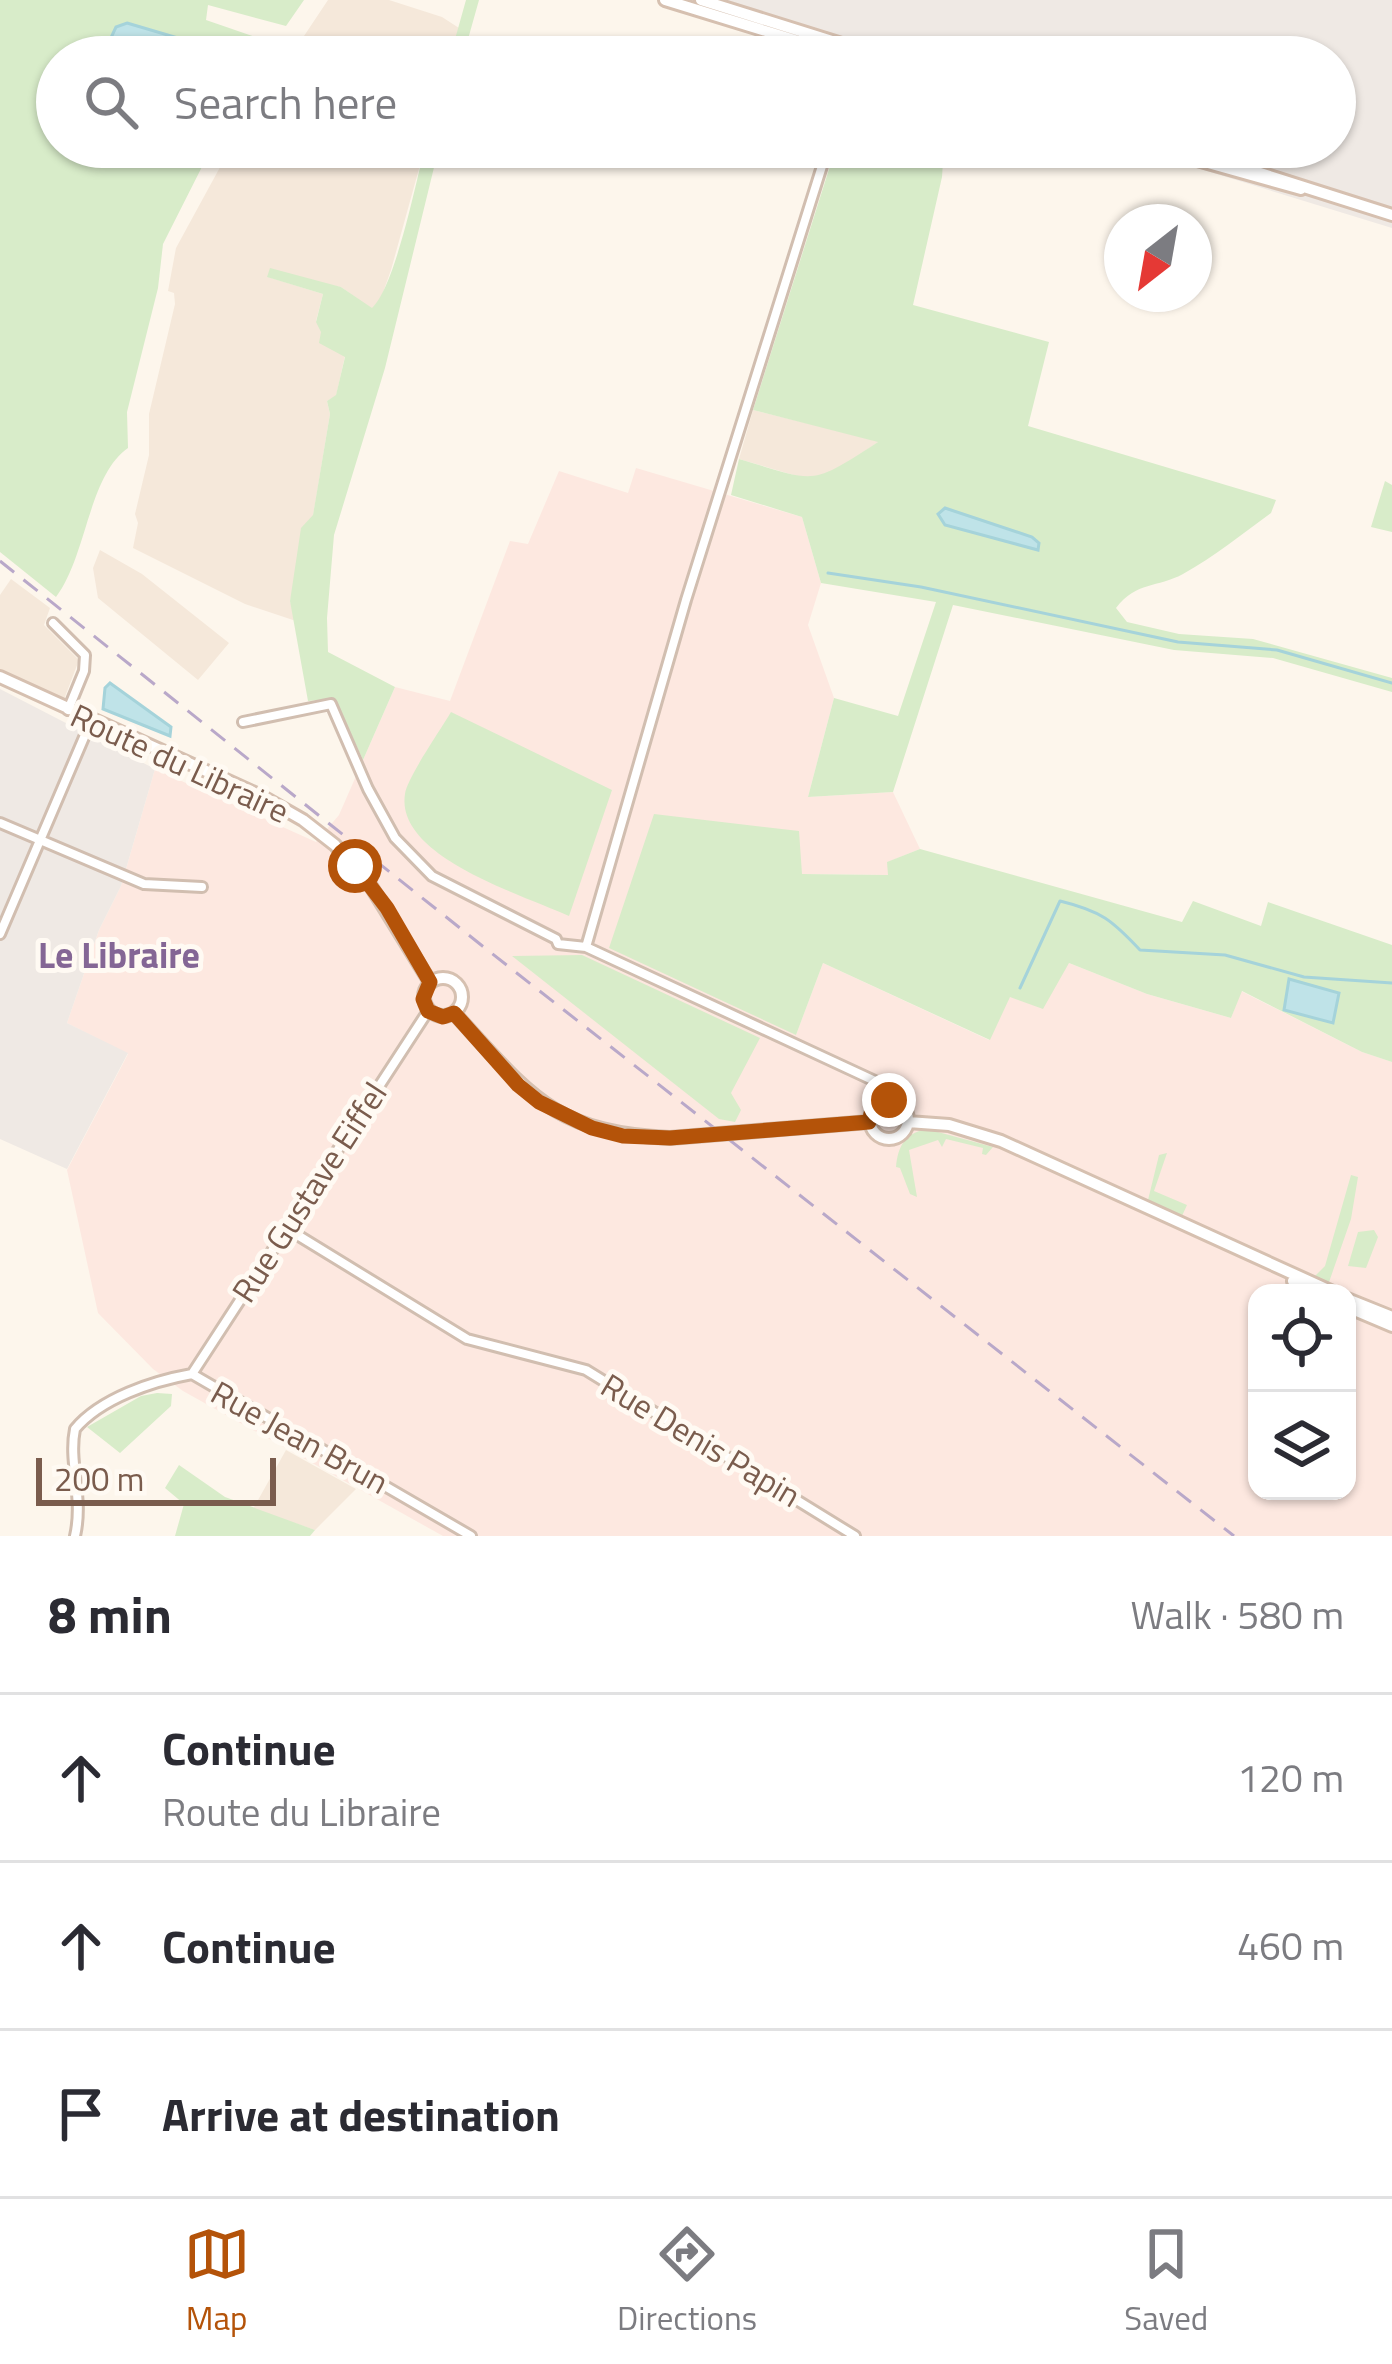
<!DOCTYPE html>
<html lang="en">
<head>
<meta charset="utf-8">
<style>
	body { margin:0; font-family:"Titillium Web",sans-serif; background:#f2f2f3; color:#2b2b33 }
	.controls { position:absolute; right:36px; bottom:36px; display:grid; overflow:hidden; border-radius:24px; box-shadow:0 3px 9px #0004 }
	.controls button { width:108px; height:108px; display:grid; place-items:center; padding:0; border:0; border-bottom:3px solid #e1e1e2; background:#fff; color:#2b2b33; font:60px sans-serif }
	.compass { position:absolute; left:1104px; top:204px; width:108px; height:108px; border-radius:50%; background:#fff; box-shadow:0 3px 9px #0004; rotate:211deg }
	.scale { position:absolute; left:36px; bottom:30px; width:240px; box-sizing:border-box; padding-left:12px; border:6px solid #7a5c4d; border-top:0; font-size:33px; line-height:42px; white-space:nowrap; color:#7a5c4d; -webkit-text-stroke:9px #fffaf3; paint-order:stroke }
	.stop { position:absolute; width:36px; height:36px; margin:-27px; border:9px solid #b45309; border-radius:50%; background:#fff }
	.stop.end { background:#b45309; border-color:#fff; box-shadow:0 3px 12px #0008 }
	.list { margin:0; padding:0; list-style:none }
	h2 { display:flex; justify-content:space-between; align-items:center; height:156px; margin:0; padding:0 48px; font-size:51px }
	h2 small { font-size:39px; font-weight:400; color:#7c7c81 }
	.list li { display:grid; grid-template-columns:78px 1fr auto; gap:36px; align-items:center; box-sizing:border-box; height:168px; padding:0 48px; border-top:3px solid #e1e1e2 }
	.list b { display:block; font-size:45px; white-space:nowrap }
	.list p { margin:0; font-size:39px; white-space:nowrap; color:#7c7c81 }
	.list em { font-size:39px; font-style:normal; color:#7c7c81 }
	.icon { flex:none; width:66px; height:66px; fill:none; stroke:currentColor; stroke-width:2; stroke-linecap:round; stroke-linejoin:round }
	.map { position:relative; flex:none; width:1392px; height:1536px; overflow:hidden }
	.search { position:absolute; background:#fff; box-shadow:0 3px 9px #0004; left:36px; right:36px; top:36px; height:132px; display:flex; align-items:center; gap:30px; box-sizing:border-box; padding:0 42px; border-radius:66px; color:#7c7c81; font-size:45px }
	.sheet { height:660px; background:#fff }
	nav { display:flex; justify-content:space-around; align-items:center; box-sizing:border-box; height:168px; border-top:3px solid #e1e1e2; background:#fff; font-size:33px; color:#7c7c81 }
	nav a { display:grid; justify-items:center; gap:6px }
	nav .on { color:#b45309 }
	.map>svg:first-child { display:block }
	.residential { fill:#f5e8da }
	.commercial { fill:#fde8e0; fill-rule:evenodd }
	.industrial { fill:#efe9e4 }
	.green { fill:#d8ecc9 }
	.water { fill:#bfe3e8; stroke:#a5d3da; stroke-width:3 }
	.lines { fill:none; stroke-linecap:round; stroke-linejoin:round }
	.stream { stroke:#a5d3da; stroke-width:3 }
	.street-casing { stroke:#d1beb0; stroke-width:14 }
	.secondary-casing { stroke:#d6c0b0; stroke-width:16 }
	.street { stroke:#fff; stroke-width:8 }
	.secondary { stroke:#fff; stroke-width:10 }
	.rail { stroke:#b9a8c9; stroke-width:3; stroke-dasharray:18 12; stroke-linecap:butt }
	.secondary-bridge-casing { stroke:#d6c0b0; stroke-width:16; stroke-linecap:butt }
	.secondary-bridge { stroke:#fff; stroke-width:10 }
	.route { stroke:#b45309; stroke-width:15 }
	.labels { text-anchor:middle; stroke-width:10; stroke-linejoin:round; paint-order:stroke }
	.street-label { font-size:33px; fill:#7a5c4d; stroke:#fffaf3 }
	.neighbourhood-label { font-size:36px; font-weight:bold; fill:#846695; stroke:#fffaf3 }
</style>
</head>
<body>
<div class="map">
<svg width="1392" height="1536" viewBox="0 0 1392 1536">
	<rect width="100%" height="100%" fill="#fdf6ec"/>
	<path class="residential" d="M328,0h61l53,17 17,11 -9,29h-160z
		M231,147h194l-34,123 -11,31 -8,8 -31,-22 -73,-10 55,17 -7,27 29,35 -9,40 -9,5 3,13 -17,102 -23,85 6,20 -51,-17 -112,-56 5,-25 -3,-9 14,-59v-41l26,-110 -1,-11 -6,-2 8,-43z
		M753,410l127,31 -53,35 -20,3 -68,-20z
		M100,550l42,24 87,69 -31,37 -100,-82 -5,-30z
		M11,579l39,29 -6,17 35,35 -16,42 -63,-31v-76z
		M286,1450l70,39 -41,41 -62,-21z"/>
	<path class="commercial" d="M636,468l166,49 19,66 -13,42 26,73 -26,99 85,-5 27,57 -32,13 1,13 -88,-1 -5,161 27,-72 166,77 21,-44 59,-33 78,31 84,24 10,-27 121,61 30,10v474h-949l-260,-145 -30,-22 -55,-56 -31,-143 61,-116 -61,-31 32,-93 22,-44 34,-117 161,73 23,-27 56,-128 55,14 60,-160 18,3 31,-73 69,22zM1257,1293h90v198h-90z"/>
	<path class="industrial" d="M702,0h690v228l-263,-81h206v-90h-446z
		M0,689l155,80 -34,117 -22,44 -32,93 61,30 -61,116 -67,-30z"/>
	<path class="green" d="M0,0h304l-18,26 -78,-21 -2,15 67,23 -8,14h-208v90h155l-49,97 -5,44 -31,124 1,36c-40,28 -41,108 -72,149l-56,-45z
		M466,0h13l-16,57h-13z
		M425,147h14l-54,221 -51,167 -7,83 1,34 67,35 -32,73 -28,-61 -27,2 -18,-100 11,-73 12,-13 17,-101 -3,-13 9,-6 9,-38 -26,-14 2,-11 -5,-10 7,-28 -56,-17 3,-9 71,19 31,21c23,-21 44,-126 53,-161z
		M836,147h108l-2,30 -29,128 136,37 -21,84 248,74 -5,13c-29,21 -57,44 -88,61 -26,14 -46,7 -67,34l11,14 52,12 74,5 139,39v14l-119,-34 -99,-8 -221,-45 -60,187 -85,5 26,-99 64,18 38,-114 -115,-19 -19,-66 -71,-22 8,-36c78,23 70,28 139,-17l-125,-32z
		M1385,481l7,4v47l-21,-5z
		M451,712l161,78 -43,126c-45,-21 -174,-59 -164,-122 2,-16 36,-65 46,-82z
		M654,814l145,17 3,43 86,1 -1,-13 33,-13 262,73 11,-21 68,25 7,-24 124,43v117l-30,-10 -120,-61 -11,27 -84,-24 -78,-31 -26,46 -33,-12 -20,43 -167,-77 -27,72 -187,-87z
		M582,955l178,83 -29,55 10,17 -6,12 -16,-3 -207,-163z
		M927,1129l66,18 -7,8 -4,-1 1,-6 -37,-9 -4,8 -4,-7 -29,10 8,47 -7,-3 -10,-26 -4,-1c2,-21 9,-34 31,-38z
		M1167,1153l-13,38 33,14 -5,11 -34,-16 11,-45z
		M1351,1175l7,2 -7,42 -23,66 -13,-9 10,-10z
		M1374,1230l4,7 -12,31 -18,-2 10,-34z
		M157,1393l15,1 -1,12 -51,47 -33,-26 54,-31z
		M179,1465l46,32 90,33 -5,6h-135l9,-32 -19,-16z"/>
	<path class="water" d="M127,23l85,25 -1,9h-109l14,-30z
		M945,508l87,29 7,6 -1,7 -93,-25 -7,-11z
		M110,683l61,44 -1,9 -67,-27 2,-21z
		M1289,979l50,14 -6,30 -49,-13z"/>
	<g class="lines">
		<path class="stream" d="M828,573l93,14 257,55 99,8 115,33
			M1020,988l40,-87c41,10 52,19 80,49l85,5 79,22 88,6"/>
		<g class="street-casing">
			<path id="street" d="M53,623l32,32 -1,16 -16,39
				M243,722l88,-18 37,85 27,49 37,38 124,63 2,5 28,3 291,135 10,9 2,9
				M0,823l144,61 58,3
				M0,934l91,-213
				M586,947l100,-347 142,-453
				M286,1228l181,111 119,31 269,166
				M192,1374l236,-363
				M192,1374l279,162
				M75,1536c9,-39 -7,-73 0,-107 26,-31 78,-48 117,-55"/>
		</g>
		<g class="secondary-casing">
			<path id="secondary" d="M665,0l185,57
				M701,0l182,57
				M1151,147l150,42
				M1178,147l214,68
				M0,677l261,119 42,24 32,25 34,38 61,99
				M424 997a19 19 0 1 1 38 0a19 19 0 1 1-38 0Z
				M454,1013c75,81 98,120 216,125
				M870 1120a19 19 0 1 1 38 0a19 19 0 1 1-38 0Z
				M908,1122l41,3 52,16 334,152
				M744,1132l125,-10
				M1293,1281l25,12
				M1347,1299l45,18
				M1347,1307l45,19"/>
		</g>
		<use href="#street" class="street"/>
		<use href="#secondary" class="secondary"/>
		<path class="rail" d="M0,561l490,391 744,584"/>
		<g class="secondary-bridge-casing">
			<path id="secondary-bridge" d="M670,1138l74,-6"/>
		</g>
		<use href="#secondary-bridge" class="secondary-bridge"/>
	</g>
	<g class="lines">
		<path class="route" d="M355,866l32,42 43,74 -7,17 5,12 15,6 11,-4 64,72 21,17 53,26 31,8 47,2 199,-16 3,-12 17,-10"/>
	</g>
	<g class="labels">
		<g class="street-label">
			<text transform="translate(180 763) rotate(25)" y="12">Route du Libraire</text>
			<text transform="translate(309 1192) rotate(-57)" y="12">Rue Gustave Eiffel</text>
			<text transform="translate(300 1437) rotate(29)" y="12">Rue Jean Brun</text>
			<text transform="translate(701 1440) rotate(31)" y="12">Rue Denis Papin</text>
		</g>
		<g class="neighbourhood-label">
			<text x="119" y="968">Le Libraire</text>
		</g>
	</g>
</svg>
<div class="controls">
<button><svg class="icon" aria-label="locate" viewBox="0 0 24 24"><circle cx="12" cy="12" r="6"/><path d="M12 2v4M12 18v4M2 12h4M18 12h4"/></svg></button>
<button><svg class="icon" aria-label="layers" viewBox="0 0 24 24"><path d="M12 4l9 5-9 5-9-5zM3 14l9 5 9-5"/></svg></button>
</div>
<svg class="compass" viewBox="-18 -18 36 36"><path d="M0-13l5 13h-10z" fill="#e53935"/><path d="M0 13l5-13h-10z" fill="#7c7c81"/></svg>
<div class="scale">200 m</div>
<div class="stop" style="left:355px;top:866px"></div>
<div class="stop end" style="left:889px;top:1100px"></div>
<div class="search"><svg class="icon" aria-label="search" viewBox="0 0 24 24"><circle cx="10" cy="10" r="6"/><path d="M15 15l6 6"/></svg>Search here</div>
</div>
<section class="sheet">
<h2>8 min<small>Walk · 580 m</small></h2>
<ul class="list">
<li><svg class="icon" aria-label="ahead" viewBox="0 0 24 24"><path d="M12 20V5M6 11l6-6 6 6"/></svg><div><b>Continue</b><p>Route du Libraire</p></div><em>120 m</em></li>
<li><svg class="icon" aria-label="ahead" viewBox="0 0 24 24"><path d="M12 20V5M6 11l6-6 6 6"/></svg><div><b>Continue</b></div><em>460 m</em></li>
<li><svg class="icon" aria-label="arrive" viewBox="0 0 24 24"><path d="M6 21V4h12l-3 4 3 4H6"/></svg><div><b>Arrive at destination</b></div></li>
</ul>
</section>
<nav>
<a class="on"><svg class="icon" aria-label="map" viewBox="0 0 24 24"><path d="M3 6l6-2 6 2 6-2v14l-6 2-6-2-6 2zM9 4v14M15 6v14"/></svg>Map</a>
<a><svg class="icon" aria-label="directions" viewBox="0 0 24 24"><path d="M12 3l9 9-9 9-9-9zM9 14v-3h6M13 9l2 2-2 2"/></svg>Directions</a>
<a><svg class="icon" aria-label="saved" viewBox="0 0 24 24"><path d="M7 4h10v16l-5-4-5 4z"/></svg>Saved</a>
</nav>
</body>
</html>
